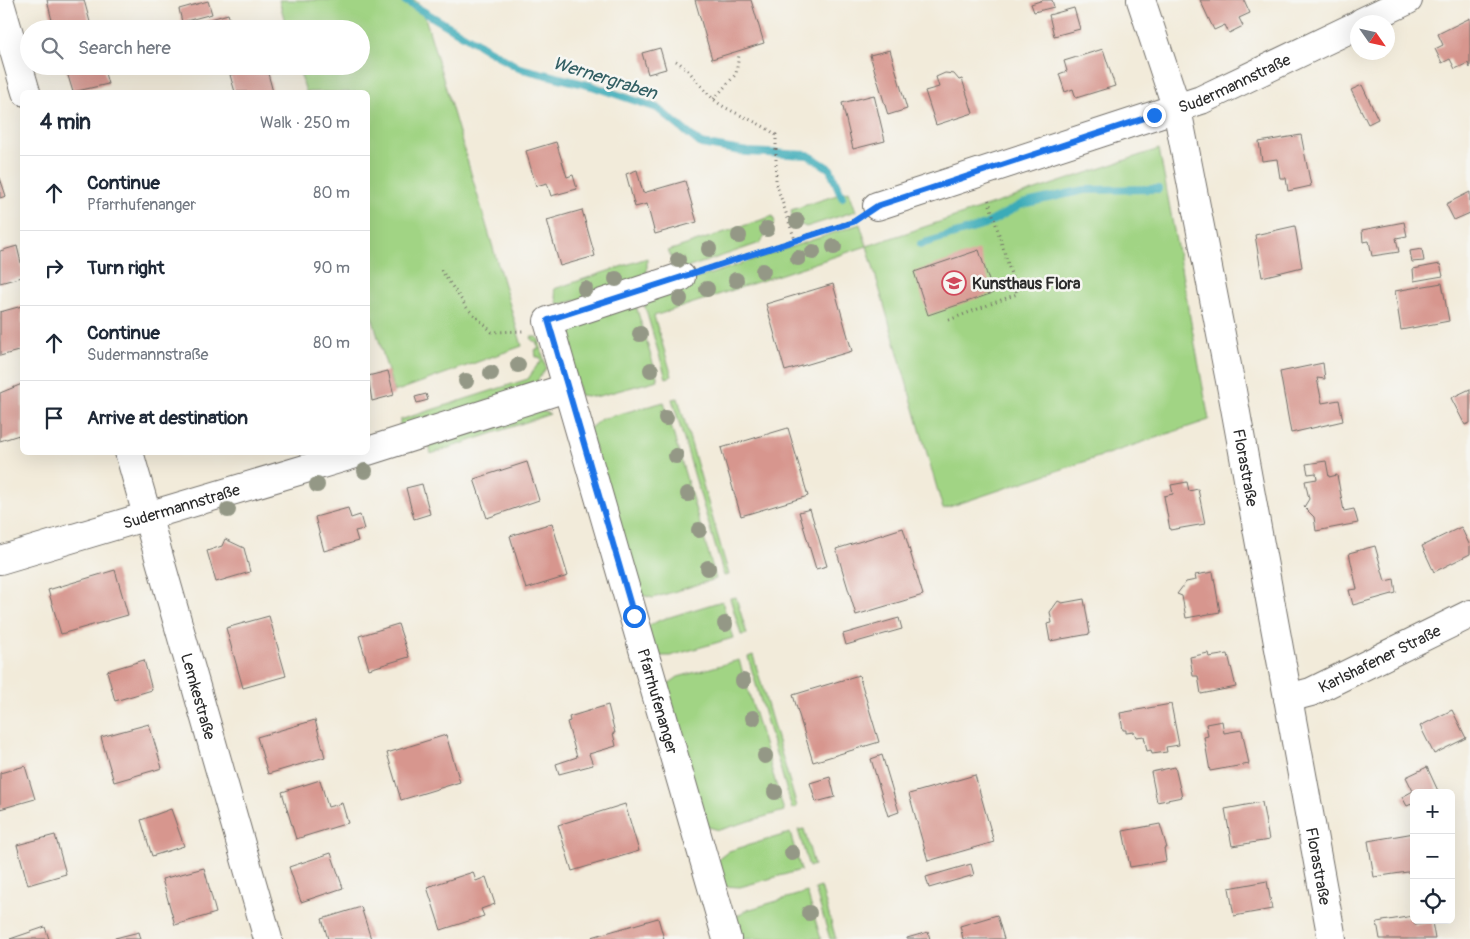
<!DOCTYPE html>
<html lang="en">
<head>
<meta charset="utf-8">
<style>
	body { margin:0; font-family:Pangolin,sans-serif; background:#f6f6f7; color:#1f2937 }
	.controls { position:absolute; right:15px; bottom:15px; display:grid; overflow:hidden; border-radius:8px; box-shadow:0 5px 20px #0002 }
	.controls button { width:45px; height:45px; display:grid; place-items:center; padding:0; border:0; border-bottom:1px solid #e0e1e3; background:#fff; color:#1f2937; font:25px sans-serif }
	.compass { position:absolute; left:1350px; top:15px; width:45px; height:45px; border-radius:50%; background:#fff; box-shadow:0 5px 20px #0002; rotate:124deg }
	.stop { position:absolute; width:15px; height:15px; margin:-11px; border:4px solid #1a73e8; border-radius:50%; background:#fff }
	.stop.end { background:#1a73e8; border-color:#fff; box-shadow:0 1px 5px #0008 }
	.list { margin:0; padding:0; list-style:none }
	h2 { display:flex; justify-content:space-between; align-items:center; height:65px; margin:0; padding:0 20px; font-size:21px }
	h2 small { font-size:16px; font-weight:400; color:#747a83 }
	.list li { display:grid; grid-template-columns:32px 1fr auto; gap:15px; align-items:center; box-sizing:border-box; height:75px; padding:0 20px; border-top:1px solid #e0e1e3 }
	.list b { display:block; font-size:19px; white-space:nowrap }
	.list p { margin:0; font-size:16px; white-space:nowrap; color:#747a83 }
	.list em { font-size:16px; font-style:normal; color:#747a83 }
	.icon { flex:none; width:28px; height:28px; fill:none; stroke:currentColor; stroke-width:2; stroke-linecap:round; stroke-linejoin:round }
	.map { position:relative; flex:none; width:1470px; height:939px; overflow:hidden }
	.search { position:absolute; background:#fff; box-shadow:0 5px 20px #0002; left:20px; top:20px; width:350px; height:55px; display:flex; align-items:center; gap:12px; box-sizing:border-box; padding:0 18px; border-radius:28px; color:#747a83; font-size:19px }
	.panel { position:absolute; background:#fff; box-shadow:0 5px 20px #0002; left:20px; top:90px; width:350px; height:365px; border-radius:8px }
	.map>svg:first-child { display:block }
	.green { fill:#a1d484; stroke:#668058 }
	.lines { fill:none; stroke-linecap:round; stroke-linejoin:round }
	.stream { stroke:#3babb8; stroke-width:8 }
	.building { fill:#d7968e }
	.minor-casing { stroke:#716e68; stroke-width:30 }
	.path { stroke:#716e68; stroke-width:3; stroke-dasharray:1 4; stroke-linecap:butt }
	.minor { stroke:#fff; stroke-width:28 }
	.tree { fill:#949886 }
	.route { stroke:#1a73e8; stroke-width:6 }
	.labels { text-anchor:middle; stroke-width:5; stroke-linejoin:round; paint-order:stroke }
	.street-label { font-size:16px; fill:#2b2b2b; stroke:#f6f6f2 }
	.poi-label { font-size:16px; font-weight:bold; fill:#2b2b2b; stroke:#f6f6f2; text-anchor:start }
	.water-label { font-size:18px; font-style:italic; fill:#315e63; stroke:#f6f6f2 }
</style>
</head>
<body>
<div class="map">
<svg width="1470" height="939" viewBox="0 0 1470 939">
	<rect width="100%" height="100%" fill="#f6f6f2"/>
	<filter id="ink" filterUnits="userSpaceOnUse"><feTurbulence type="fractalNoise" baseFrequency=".02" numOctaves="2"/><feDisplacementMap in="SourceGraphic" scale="10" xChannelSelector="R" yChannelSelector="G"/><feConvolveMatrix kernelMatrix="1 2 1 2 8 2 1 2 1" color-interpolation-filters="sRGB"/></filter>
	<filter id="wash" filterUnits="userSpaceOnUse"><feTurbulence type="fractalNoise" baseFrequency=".0096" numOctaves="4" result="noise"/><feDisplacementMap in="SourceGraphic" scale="20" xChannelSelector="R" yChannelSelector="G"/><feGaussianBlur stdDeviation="1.12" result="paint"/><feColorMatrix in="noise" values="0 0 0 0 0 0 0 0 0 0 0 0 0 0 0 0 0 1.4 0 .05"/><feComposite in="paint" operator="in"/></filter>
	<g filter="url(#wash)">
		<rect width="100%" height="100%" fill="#f2ebda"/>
		<path class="green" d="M279,0h136l7,7 100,339 -128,46 -26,-89v-211h-62l-8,-26h63v-37h-74z
			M1159,149l50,271 -266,89 -76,-263 -213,70 18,60 -6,2 -24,-81 218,-73 7,22z
			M849,191l7,20 -50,16 -13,-6 -2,-11z
			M773,216l2,7 -15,20 -82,28 -10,-20z
			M647,258v24l-89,23 -4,-16z
			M634,299l24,81 -63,17 -15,-2 -16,-64 8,-11z
			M531,337h6l2,3 7,28 -11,16 -135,47v-11l128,-41 10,-15 3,-1 -1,-6h-4l-1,-7 4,-1 -3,-8h-3z
			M678,398l51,177 -5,1 -52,-177z
			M664,402l52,177 -63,19 -15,-4 -49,-165 12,-10z
			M536,409l14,5 -119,40 -2,-9z
			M736,597l11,37 -6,1 -11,-37z
			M722,601l11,37 -63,18h-15l-8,-29 13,-7z
			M753,655l44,152 -5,2 -44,-152z
			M739,660l45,151 -65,19 -14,-4 -41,-139 14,-10z
			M804,829l10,36 -5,2 -11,-37z
			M790,833l11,37 -61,17 -16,-1 -8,-25 13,-10z
			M821,887l15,52h-6l-15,-50z
			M807,892l14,47h-82l-6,-20 11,-8z"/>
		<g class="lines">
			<path class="stream" d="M404,0l115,68 73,18 65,22 44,36 46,8 61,3 22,14 12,28
				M921,244l64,-19 37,-21 62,-14 74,-1"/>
		</g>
		<g id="blocks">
			<path class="building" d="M47,0h37l6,22 -23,7h-13z
				M695,0h56l13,43 -52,16z
				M1043,0h9l2,7 -20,5 -3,-8z
				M1200,0h44l6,13 -11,5 4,8 -14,7 -4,-8 -11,5z
				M208,1l4,13 -30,8 -3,-13z
				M1074,8l6,21 -26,7 -5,-21z
				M228,14l5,15h-38l-1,-5z
				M1470,18v50l-2,-5 -13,6 -5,-10 -8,4 -7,-14 8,-4 -5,-11z
				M660,48l6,21 -18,5 -6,-21z
				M1103,49l12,37 -39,12 -3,-9 -8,3 -6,-18 8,-3 -3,-10z
				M890,50l17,59 -19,6 -18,-60z
				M65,66h38l5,18 -35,8z
				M260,66h6l7,26h-38l-5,-17z
				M945,73l9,1 5,6 3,-1 11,34 -37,12 -11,-34 14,-4 -3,-10z
				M1362,85l16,34 -10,5 -17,-34z
				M874,95l11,46 -32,8 -11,-46z
				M1301,135l10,51 -23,5 -2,-13h-6l-3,-19 -15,2 -3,-19z
				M556,142l11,35 6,-2 4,14 -26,7 -4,-13 -11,3 -10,-35z
				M637,170l6,23 42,-12 12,41 -42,12 -8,-30 -12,3 -9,-33z
				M0,178l6,18 -6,2z
				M1470,192v21l-16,7 -8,-16z
				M582,210l13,46 -35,10 -13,-46z
				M1404,222l3,14 -11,2 3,14 -27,4 -3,-15 -6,1 -1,-12z
				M1295,226l7,41 -40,10 -7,-42z
				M17,246l5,21v10l-22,6v-32z
				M1422,249l2,12 -12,1 -2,-11z
				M979,250l14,43 -65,22 -14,-43z
				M1440,264l3,12 -29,5 -1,-12z
				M1442,283l7,38 -48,9 -6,-39z
				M833,284l19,67 -67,20 -19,-67z
				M22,306v44l-22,6v-44z
				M1323,363l2,16 -8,-1 5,25 17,-3 4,21 -52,12 -11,-61z
				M388,371l6,24 -22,6 -4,-25z
				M22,384v53l-3,1v-3l-19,6v-48z
				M1470,389v34l-5,2 -14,-27z
				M426,394l2,6 -11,3 -2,-6z
				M788,428l20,68 -67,20 -20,-68z
				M1326,461l3,16 8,-2 7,36 10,-2 4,14 -42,8 -2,-14 -10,-10 5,-8 -4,-18 12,-2 -1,-6 -8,1 -2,-10z
				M527,462l12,38 -52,18 -13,-39z
				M1187,482l2,9 9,-2 7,35 -35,6 -6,-34 9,-2 -2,-9z
				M422,484l8,30 -16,5 -8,-31z
				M348,508l3,10 9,-3 4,14 -9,2 3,10 -34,10 -9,-34z
				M810,509l17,57 -11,3 -17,-57z
				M552,523l16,53 -42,13 -16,-53z
				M1461,527l9,19v8l-36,18 -12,-26z
				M903,528l20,67 -67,20 -20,-66z
				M225,539l19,9 6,24 -34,10 -9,-31 15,-5z
				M1375,546l10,35 9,-2 2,14 -43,12 -4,-15 8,-1 -8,-36z
				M115,570l13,45 -67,19 -13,-44z
				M1213,572l7,40 -34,6 -4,-22 -5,-2 9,-12 10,-2 -1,-5z
				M1084,599l6,35 -40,7 -3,-17 5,-1 -2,-11 8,-11 4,2z
				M269,616l17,60 -43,12 -17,-60z
				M899,618l3,11 -56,16 -3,-11z
				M398,624l11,33 -40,12 -10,-33z
				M1208,653l1,4 19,-3 8,33 -35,7 -3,-18h-5l-3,-19z
				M144,660l8,30 -37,11 -8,-30z
				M859,675l20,67 -66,20 -20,-67z
				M1171,704l8,41 -13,2 1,5 -15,2 -1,-4 -4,1 -3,-15 -8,1 -2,-5 -8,1v-3h-3l-3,-17z
				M608,705l7,28h-2l3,13 -27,8 4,11 -34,9 -3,-10 21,-7 -10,-35 3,-1 -1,-4z
				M1452,710l14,28 -32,16 -14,-28z
				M315,720l10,37 -57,17 -11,-37z
				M1222,721l2,12 18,-3 7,34 -39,7 -6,-34 4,-1 -2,-12z
				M149,724l13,44 -48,14 -13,-45z
				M446,735l14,47 -59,18 -14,-47z
				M882,755l17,57 -11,4 -17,-57z
				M25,766l10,33 -35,10v-36z
				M1175,767l7,30 -25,5 -6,-30z
				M1427,767l12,26h-25v10l-7,3 -5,-9 11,-6 -7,-14z
				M975,775l19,67 -66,19 -19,-67z
				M830,777l5,20 -19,5 -6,-19z
				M320,780l8,27 14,-4 6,20 -52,16 -14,-47z
				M1262,802l7,38 -37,6 -7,-37z
				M625,804l14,47 -67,20 -14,-46z
				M171,809l13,37 -32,10 -11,-36z
				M1160,824l7,24h-3l2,13 -36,6 -7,-36z
				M1414,833v38l-40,6 -6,-36z
				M55,835l11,39 -38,11 -11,-40z
				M331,853l12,35 -42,14 -12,-35z
				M971,864l3,11 -45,13 -3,-11z
				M204,868l12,45 -41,12 -13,-46z
				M473,872l3,9 10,-4 9,27 -14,5 3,7 -43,14 -14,-43z
				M1267,881l5,28 -38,7 -5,-28z
				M361,907l10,32h-43l-6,-20z
				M997,915l7,24h-41l-3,-13z
				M1413,916l2,9 17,-3 3,17h-55l-3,-17z
				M658,918l6,21h-72v-2z
				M45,927l4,12h-39z
				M139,932l2,7h-26v-1z
				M928,932l2,7h-23v-1z"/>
		</g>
	</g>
	<g filter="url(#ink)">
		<use href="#blocks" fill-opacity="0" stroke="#716e68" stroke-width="1"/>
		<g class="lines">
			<g class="minor-casing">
				<g id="minor">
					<path id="s1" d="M1141,0l36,109 55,282 100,548"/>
					<path d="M0,3l26,89"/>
					<path d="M1362,22l46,-22"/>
					<path id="s2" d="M877,206l324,-106 157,-75"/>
					<path id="s3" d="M681,277l-133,44 179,618"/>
					<path d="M368,451l198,-63"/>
					<path id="s4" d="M129,452l139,487"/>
					<path id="s5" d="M0,560l362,-108"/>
					<path id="s6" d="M1288,698l23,-6 159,-78"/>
				</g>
			</g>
			<path class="path" d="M676,61c18,11 27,32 45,44 18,11 39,17 55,30v48l19,57
				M714,99l22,-25 3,-19
				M704,269l151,-49
				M441,270l26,38 25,24 32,-1
				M949,320l68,-26 -29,-96"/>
			<use href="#minor" class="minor"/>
		</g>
		<g class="tree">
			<circle cx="797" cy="221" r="8"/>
			<circle cx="767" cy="229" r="8"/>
			<circle cx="739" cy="236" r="8"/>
			<circle cx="834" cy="247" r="8"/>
			<circle cx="709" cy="249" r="8"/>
			<circle cx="813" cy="252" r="8"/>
			<circle cx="798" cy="258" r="8"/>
			<circle cx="678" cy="260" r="8"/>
			<circle cx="763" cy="271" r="8"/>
			<circle cx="616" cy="279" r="8"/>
			<circle cx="736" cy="280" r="8"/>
			<circle cx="585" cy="289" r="8"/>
			<circle cx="707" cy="289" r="8"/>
			<circle cx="680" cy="299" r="8"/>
			<circle cx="640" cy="334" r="8"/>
			<circle cx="518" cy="365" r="8"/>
			<circle cx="651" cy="370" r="8"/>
			<circle cx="491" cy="373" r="8"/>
			<circle cx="466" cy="381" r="8"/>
			<circle cx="666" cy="418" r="8"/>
			<circle cx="676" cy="456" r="8"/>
			<circle cx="365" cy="471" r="8"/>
			<circle cx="317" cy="485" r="8"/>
			<circle cx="688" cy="494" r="8"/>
			<circle cx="228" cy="510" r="8"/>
			<circle cx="699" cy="530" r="8"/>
			<circle cx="708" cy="568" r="8"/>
			<circle cx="725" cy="624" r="8"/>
			<circle cx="743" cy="681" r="8"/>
			<circle cx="753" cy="718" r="8"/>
			<circle cx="765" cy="756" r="8"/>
			<circle cx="775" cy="792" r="8"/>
			<circle cx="792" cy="853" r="8"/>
			<circle cx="809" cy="913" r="8"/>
		</g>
	</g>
	<g class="lines" filter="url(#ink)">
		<path class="route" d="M634,616l-86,-296 305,-98 24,-16 277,-91"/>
	</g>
	<defs>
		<g id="university-ring" transform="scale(1.25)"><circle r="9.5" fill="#f6f6f2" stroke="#d1495b" stroke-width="1.5"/><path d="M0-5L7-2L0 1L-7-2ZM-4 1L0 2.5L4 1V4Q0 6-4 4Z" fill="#d1495b"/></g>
	</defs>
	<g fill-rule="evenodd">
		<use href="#university-ring" x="954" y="283"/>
	</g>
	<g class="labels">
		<g class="street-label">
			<text dy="6" stroke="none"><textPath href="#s2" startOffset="378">Sudermannstraße</textPath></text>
			<text dy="6" stroke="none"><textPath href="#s1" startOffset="480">Florastraße</textPath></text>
			<text dy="6" stroke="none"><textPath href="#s5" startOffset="189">Sudermannstraße</textPath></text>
			<text dy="6" stroke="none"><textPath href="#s6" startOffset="100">Karlshafener Straße</textPath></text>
			<text dy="6" stroke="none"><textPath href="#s4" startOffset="254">Lemkestraße</textPath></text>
			<text dy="6" stroke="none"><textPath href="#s3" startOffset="536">Pfarrhufenanger</textPath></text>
			<text dy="6" stroke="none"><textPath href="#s1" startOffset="885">Florastraße</textPath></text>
		</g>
		<g class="poi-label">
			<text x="972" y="289">Kunsthaus Flora</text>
		</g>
		<g class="water-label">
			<text transform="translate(605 78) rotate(17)" y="6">Wernergraben</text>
		</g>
	</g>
</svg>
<div class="controls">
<button>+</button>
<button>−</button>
<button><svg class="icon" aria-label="locate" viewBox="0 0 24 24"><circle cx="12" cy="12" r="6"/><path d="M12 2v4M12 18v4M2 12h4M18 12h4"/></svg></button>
</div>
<svg class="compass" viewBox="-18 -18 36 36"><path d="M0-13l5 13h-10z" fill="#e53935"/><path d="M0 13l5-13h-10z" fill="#747a83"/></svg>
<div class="stop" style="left:634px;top:616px"></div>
<div class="stop end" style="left:1154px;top:115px"></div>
<div class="search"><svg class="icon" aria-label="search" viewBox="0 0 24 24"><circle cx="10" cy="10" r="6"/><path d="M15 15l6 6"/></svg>Search here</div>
<section class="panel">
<h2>4 min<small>Walk · 250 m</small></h2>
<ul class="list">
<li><svg class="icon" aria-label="ahead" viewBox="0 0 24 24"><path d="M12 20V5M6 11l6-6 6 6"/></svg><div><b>Continue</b><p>Pfarrhufenanger</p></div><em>80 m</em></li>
<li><svg class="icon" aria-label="right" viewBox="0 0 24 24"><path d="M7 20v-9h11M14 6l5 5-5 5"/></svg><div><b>Turn right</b></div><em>90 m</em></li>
<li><svg class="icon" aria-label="ahead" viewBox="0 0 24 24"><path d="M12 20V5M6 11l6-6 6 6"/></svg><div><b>Continue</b><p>Sudermannstraße</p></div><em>80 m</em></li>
<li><svg class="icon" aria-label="arrive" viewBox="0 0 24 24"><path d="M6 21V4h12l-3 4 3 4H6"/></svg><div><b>Arrive at destination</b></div></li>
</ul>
</section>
</div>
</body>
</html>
